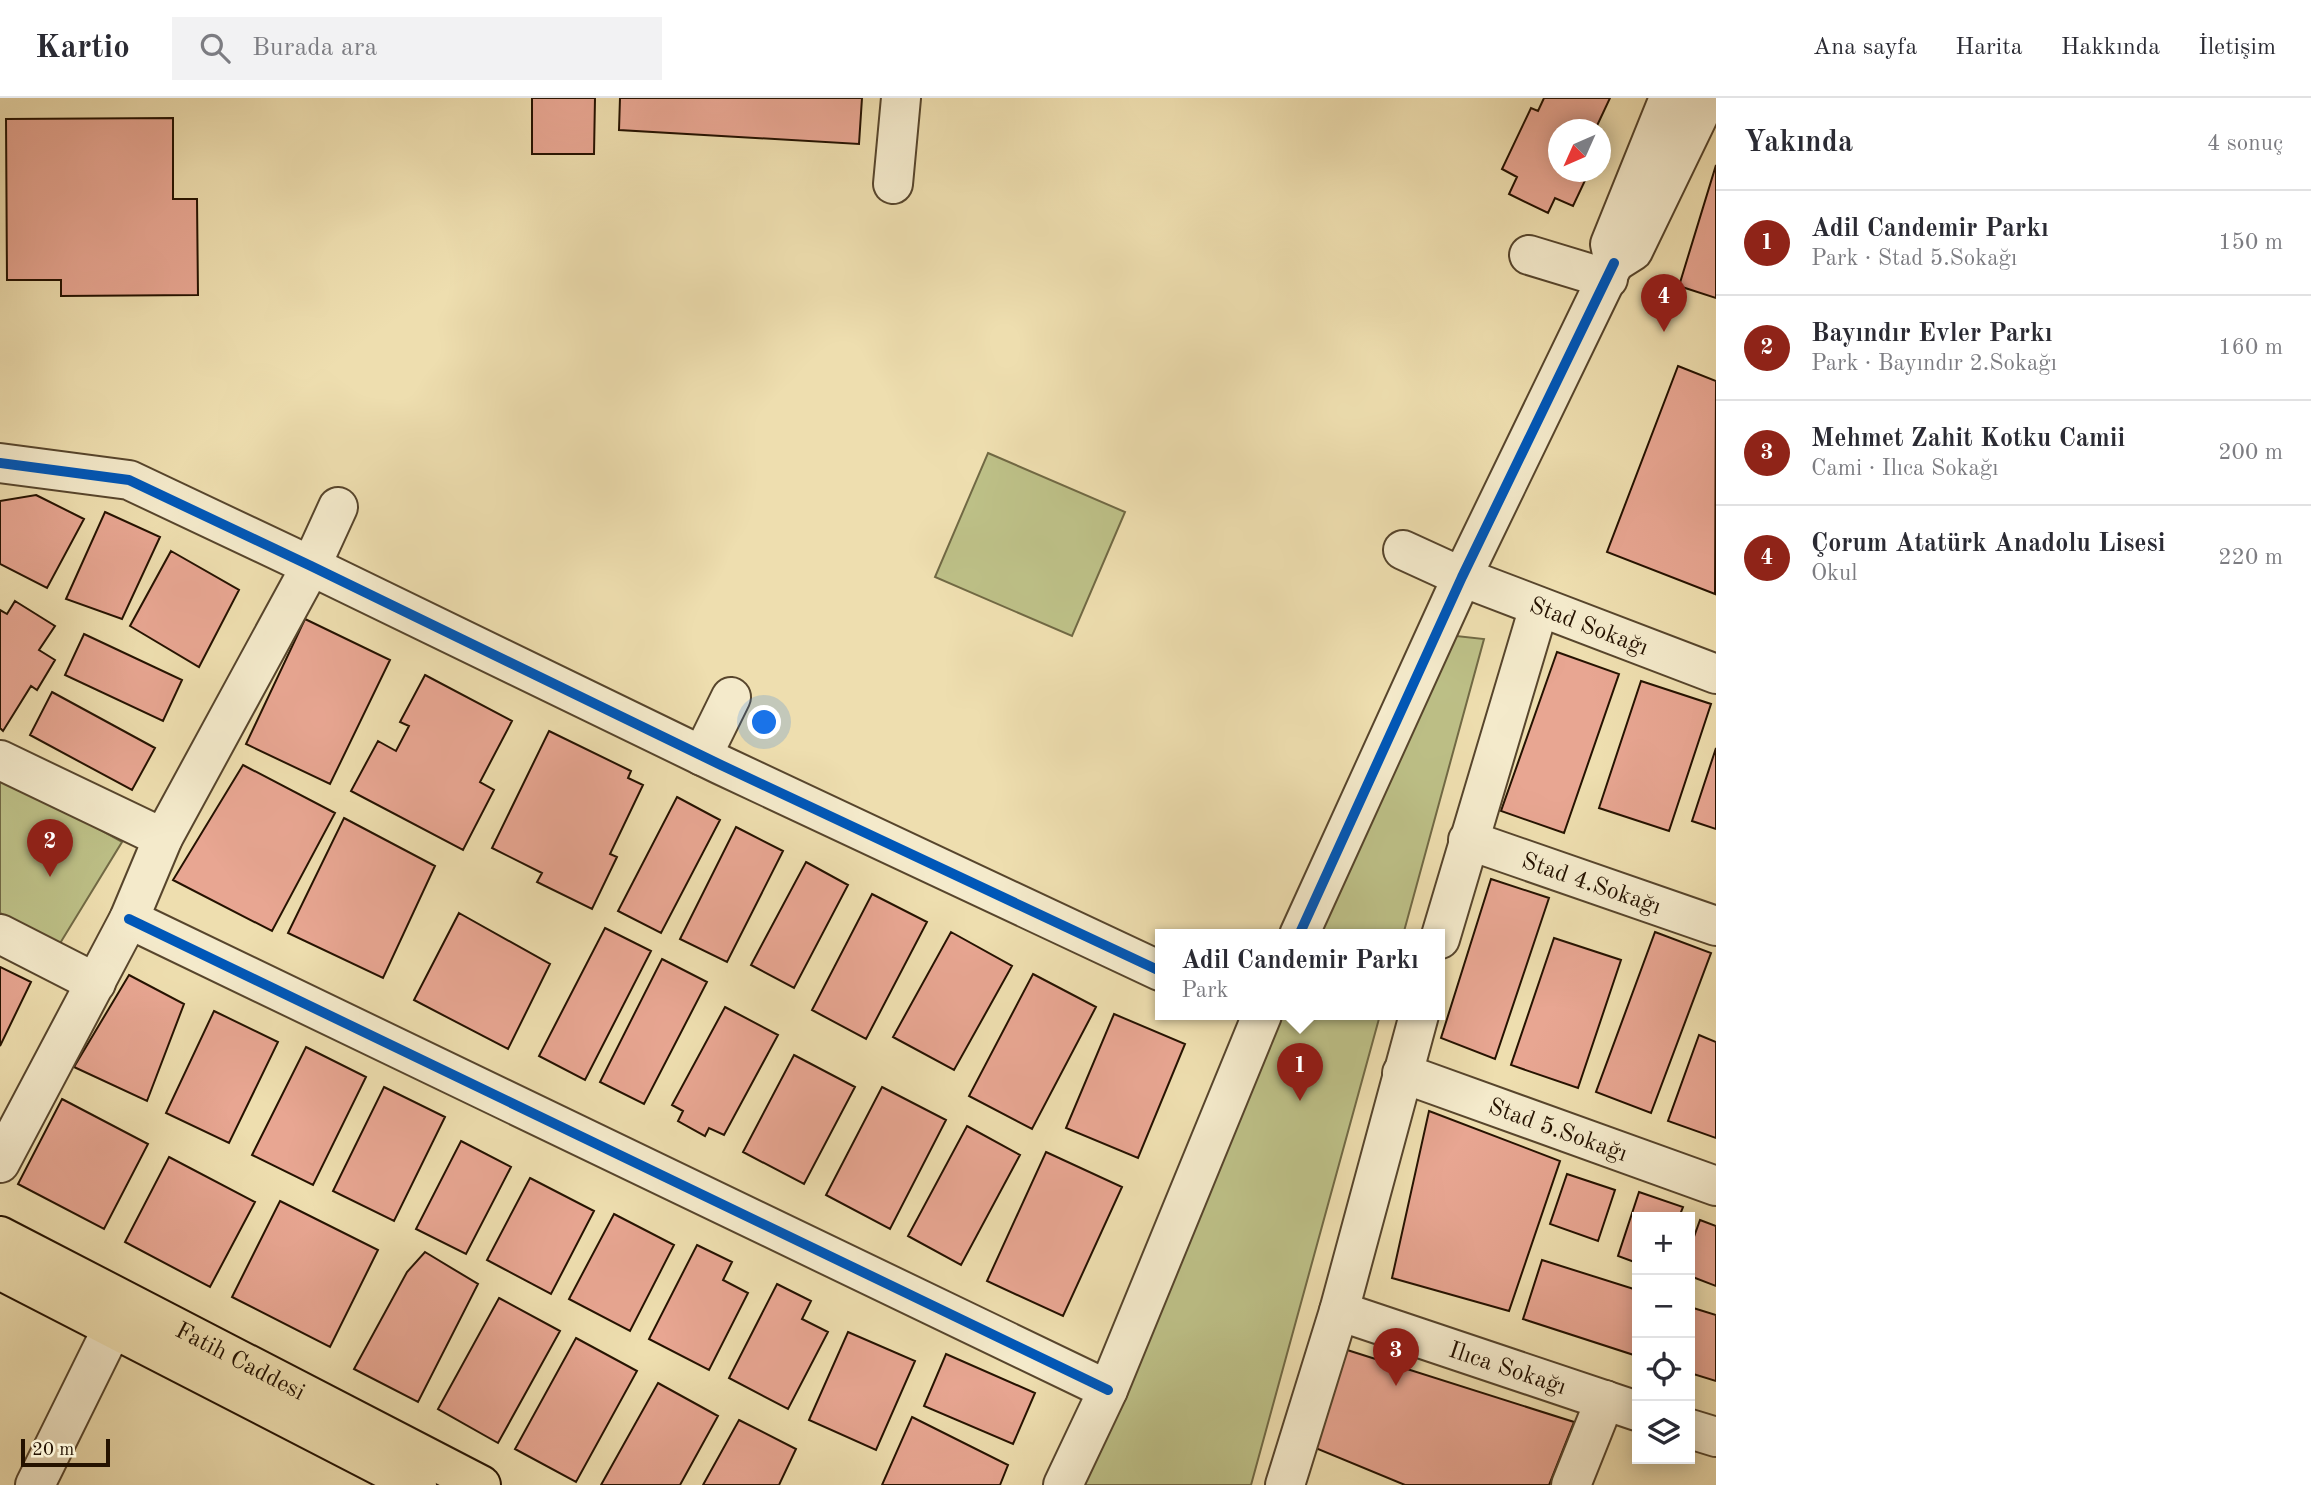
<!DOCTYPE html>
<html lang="tr">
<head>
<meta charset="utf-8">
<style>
	body { margin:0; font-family:"Old Standard TT",serif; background:#f2f2f3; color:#2b2b33 }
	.controls { position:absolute; right:21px; bottom:21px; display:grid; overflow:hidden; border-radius:0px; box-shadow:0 4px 18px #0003 }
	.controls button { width:63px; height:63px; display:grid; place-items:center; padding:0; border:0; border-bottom:2px solid #e1e1e2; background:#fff; color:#2b2b33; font:35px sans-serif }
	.compass { position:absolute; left:1548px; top:21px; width:63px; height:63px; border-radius:50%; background:#fff; box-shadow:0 4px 18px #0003; rotate:225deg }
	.scale { position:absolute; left:21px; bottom:18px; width:89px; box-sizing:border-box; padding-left:7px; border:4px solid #251200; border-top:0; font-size:19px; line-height:24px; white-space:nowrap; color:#251200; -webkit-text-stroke:5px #f4eacb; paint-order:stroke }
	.you { position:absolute; left:765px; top:625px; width:24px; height:24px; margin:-18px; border:5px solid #fff; border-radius:50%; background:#1a73e8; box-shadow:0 0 0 10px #1a73e833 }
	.badge { display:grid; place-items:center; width:46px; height:46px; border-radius:50%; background:#8f2418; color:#fff; font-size:23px; font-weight:700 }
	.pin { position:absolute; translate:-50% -58px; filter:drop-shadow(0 2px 4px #0008) }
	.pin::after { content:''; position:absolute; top:37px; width:24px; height:21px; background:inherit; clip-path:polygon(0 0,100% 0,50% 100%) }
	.popup { position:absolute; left:1155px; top:831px; width:290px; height:91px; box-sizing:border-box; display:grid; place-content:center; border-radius:0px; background:#fff; filter:drop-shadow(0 2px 5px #0005); font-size:23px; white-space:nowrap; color:#7c7c81 }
	.popup b { font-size:26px; color:#2b2b33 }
	.popup::after { content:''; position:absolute; left:50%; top:100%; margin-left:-14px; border:14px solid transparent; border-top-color:#fff }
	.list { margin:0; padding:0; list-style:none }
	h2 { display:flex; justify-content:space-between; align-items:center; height:91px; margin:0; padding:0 28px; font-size:30px }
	h2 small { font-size:23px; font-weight:400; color:#7c7c81 }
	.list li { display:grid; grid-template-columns:46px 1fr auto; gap:21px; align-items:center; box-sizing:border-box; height:105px; padding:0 28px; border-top:2px solid #e1e1e2 }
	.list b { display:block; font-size:26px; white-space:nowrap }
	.list p { margin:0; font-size:23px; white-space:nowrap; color:#7c7c81 }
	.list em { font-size:23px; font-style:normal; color:#7c7c81 }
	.icon { flex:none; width:38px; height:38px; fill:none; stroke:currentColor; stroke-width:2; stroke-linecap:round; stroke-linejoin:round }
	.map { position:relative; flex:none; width:1716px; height:1387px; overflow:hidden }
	header { display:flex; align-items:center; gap:42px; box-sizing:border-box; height:98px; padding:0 35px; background:#fff; border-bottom:2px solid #e1e1e2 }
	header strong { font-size:33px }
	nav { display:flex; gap:38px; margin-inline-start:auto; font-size:24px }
	.search { width:490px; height:63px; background:#f2f2f3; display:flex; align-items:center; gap:18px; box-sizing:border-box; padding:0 24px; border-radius:0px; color:#7c7c81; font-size:26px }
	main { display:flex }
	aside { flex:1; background:#fff }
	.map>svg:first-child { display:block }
	.green { fill:#bdc087; stroke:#716944; stroke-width:2 }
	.building { fill:#e8a692; stroke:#251200; stroke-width:2 }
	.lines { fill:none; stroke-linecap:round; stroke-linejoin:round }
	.minor-casing { stroke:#57452c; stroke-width:42 }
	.major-casing { stroke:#251200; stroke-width:42 }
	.minor { stroke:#f4eacb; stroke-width:38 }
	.major { stroke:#eedeaf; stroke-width:38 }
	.cycleway-casing { stroke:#f4eacb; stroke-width:15 }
	.cycleway { stroke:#0057b8; stroke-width:10 }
	.labels { text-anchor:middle; stroke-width:6; stroke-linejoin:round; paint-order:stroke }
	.street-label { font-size:24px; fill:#251200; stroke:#f4eacb }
</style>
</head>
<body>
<header>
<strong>Kartio</strong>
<div class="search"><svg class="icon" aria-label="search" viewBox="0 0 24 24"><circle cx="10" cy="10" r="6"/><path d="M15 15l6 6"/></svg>Burada ara</div>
<nav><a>Ana sayfa</a><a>Harita</a><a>Hakkında</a><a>İletişim</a></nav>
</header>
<main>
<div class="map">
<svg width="1716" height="1387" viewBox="0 0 1716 1387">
	<rect width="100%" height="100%" fill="#eedeaf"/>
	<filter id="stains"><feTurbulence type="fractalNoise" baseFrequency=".00286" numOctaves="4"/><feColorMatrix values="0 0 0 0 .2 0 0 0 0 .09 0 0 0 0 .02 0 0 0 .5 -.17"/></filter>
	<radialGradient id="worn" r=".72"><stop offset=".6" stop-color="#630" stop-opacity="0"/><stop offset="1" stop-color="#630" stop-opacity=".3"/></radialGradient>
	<path class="green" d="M988,355l137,59 -53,124 -137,-59z
		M1447,537l37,4 -81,296h-89z
		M0,676l122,68 -63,103 -59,-32z
		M1279,917h101l-129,470h-173z"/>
	<path class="building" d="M532,0h63l-1,56h-62z
		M620,0h242l-3,46 -240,-14z
		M1544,0h66l-15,32h-36v42h30l-16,34 -18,-8 -7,15 -39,-19 8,-17 -15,-8 29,-61 7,3z
		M173,20v81h24l1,96 -137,1v-16h-54l-1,-161z
		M1716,67v133l-37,-12z
		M1678,268l38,15 -1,213 -108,-42z
		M36,397l48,24 -37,69 -47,-24v-63z
		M105,414l55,25 -38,82 -56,-20z
		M171,453l68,39 -40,77 -69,-41z
		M15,503l40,25 -16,24 16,10 -18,30 -6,-4 -28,45 -3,-3v-118l7,4z
		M305,521l85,41 -60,124 -84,-40z
		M84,536l98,46 -19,41 -98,-46z
		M1557,554l62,22 -55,159 -63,-22z
		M425,577l87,46 -32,61 14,8 -31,60 -112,-59 27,-50 18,10 13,-25 -9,-4z
		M1641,583l70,23 -42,127 -70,-23z
		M52,594l103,56 -23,42 -102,-55z
		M549,633l82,40 -3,7 15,7 -33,69 7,3 -25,52 -55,-27 5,-9 -50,-25z
		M1716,650v81l-24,-8z
		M243,667l92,48 -63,118 -99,-51z
		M677,699l43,23 -59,113 -43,-22z
		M344,720l91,48 -52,112 -95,-45z
		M736,729l47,24 -56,111 -47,-23z
		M806,764l42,23 -54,103 -43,-23z
		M1491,781l58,19 -54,161 -54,-21z
		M872,796l55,28 -61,117 -54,-29z
		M459,815l91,51 -42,85 -94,-49z
		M605,830l46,23 -66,129 -46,-24z
		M951,834l61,34 -58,104 -61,-33z
		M1655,834l56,21 -60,160 -55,-21z
		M1554,840l67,22 -43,128 -67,-23z
		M662,861l45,23 -63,122 -44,-22z
		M0,869l31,15 -31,64z
		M1033,876l63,33 -64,122 -63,-33z
		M129,877l55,29 -37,97 -73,-34z
		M725,909l53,28 -54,100 -15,-7 -4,8 -27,-15 5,-10 -11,-6z
		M214,913l64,31 -49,101 -63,-30z
		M1114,916l71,30 -47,114 -72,-30z
		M1699,937l17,7v96l-48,-17z
		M306,949l60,30 -53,108 -61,-30z
		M794,957l61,32 -51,97 -61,-32z
		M384,989l61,30 -51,104 -61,-30z
		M882,989l64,33 -56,109 -64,-34z
		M62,1001l86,45 -44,85 -86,-45z
		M1429,1013l131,50 -51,150 -117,-33z
		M967,1028l53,29 -59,110 -53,-29z
		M461,1043l50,26 -45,87 -50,-25z
		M1046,1054l76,35 -59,129 -76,-35z
		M169,1059l86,45 -45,85 -85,-45z
		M1567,1076l48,16 -17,51 -48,-17z
		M530,1080l64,33 -43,83 -64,-34z
		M1639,1094l44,15 -4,10h-42v46l-19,-7z
		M280,1103l98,49 -48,97 -98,-50z
		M614,1116l60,31 -44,86 -61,-32z
		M1700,1122l16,6v60l-26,-10v-28z
		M697,1147l35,17 -9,18 25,13 -39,77 -60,-31z
		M425,1154l53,32 -60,118 -64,-33 53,-97z
		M1542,1162l95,30v66l-114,-37z
		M777,1186l34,17 -9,18 26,13 -40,77 -59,-31z
		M499,1200l61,33 -62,112 -60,-34z
		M1690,1209l26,8v66l-26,-8z
		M848,1234l67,29 -39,89 -67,-30z
		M576,1240l61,33 -61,111 -61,-33z
		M1344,1251l230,73 -25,63h-144l-92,-38z
		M946,1256l89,39 -22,51 -89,-38z
		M658,1285l60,33 -38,69h-79z
		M912,1319l96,48 -8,20h-118z
		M739,1322l57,29 -17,36h-76z"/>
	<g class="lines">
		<g class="minor-casing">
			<g id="minor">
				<path d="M1669,0l-59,146 4,19 19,-12 74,-153"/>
				<path d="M893,86l8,-86"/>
				<path d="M1529,157l79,24"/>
				<path d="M0,365l129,17 182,86 410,199 439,206"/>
				<path id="s1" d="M1403,452l59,27 254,97"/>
				<path d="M702,658l29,-59"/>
				<path d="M0,662l163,78"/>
				<path id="s2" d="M1468,742l248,86"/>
				<path d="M129,821l979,471"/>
				<path d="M0,836l96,49"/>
				<path d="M1299,837l163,-358 152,-314"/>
				<path d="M1440,841l99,-332"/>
				<path id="s3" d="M1402,975l314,113"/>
				<path d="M0,1065l129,-244 34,-81 148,-272 27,-59"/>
				<path id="s4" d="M1339,1213l298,100"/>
				<path d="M1690,1331l26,8"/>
				<path d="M35,1387l78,-158"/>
				<path d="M1063,1387l45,-95 154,-375"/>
				<path d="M1285,1387l54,-174 80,-296"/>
				<path d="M1571,1387l34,-85"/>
			</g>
		</g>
		<g class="major-casing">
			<g id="major">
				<path id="s5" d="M0,1138l481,249"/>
				<path d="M0,1172l417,215"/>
			</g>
		</g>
		<use href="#minor" class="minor"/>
		<use href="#major" class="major"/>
		<g class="cycleway-casing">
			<path id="cycleway" d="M0,365l129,17 182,86 410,199 439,206
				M129,821l979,471
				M1299,837l163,-358 152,-314"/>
		</g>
		<use href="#cycleway" class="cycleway"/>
	</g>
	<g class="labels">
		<g class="street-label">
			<text dy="8" stroke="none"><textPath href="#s1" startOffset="201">Stad Sokağı</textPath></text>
			<text dy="8" stroke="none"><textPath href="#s2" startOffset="131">Stad 4.Sokağı</textPath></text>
			<text dy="8" stroke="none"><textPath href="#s3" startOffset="166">Stad 5.Sokağı</textPath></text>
			<text dy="8" stroke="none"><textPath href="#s5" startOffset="271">Fatih Caddesi</textPath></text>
			<text dy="8" stroke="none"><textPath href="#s4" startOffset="178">Ilıca Sokağı</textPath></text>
		</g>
	</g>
	<rect width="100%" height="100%" filter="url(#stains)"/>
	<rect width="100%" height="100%" fill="url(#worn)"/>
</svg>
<div class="controls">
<button>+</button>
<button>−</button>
<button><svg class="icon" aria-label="locate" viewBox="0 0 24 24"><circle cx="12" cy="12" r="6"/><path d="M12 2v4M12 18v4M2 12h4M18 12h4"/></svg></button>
<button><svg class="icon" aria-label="layers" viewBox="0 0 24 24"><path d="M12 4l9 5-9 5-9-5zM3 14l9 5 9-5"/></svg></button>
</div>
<svg class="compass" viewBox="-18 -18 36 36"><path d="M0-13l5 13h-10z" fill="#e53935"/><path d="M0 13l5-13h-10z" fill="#7c7c81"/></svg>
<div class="scale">20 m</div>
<div class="you"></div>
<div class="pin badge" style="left:1300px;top:1003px">1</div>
<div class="popup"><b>Adil Candemir Parkı</b>Park</div>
<div class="pin badge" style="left:50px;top:779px">2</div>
<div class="pin badge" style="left:1396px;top:1288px">3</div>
<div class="pin badge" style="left:1664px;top:234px">4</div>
</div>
<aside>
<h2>Yakında<small>4 sonuç</small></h2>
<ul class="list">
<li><span class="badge">1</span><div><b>Adil Candemir Parkı</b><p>Park · Stad 5.Sokağı</p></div><em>150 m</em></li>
<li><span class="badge">2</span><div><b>Bayındır Evler Parkı</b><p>Park · Bayındır 2.Sokağı</p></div><em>160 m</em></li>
<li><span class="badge">3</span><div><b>Mehmet Zahit Kotku Camii</b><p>Cami · Ilıca Sokağı</p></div><em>200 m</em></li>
<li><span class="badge">4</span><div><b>Çorum Atatürk Anadolu Lisesi</b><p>Okul</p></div><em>220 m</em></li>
</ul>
</aside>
</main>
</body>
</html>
